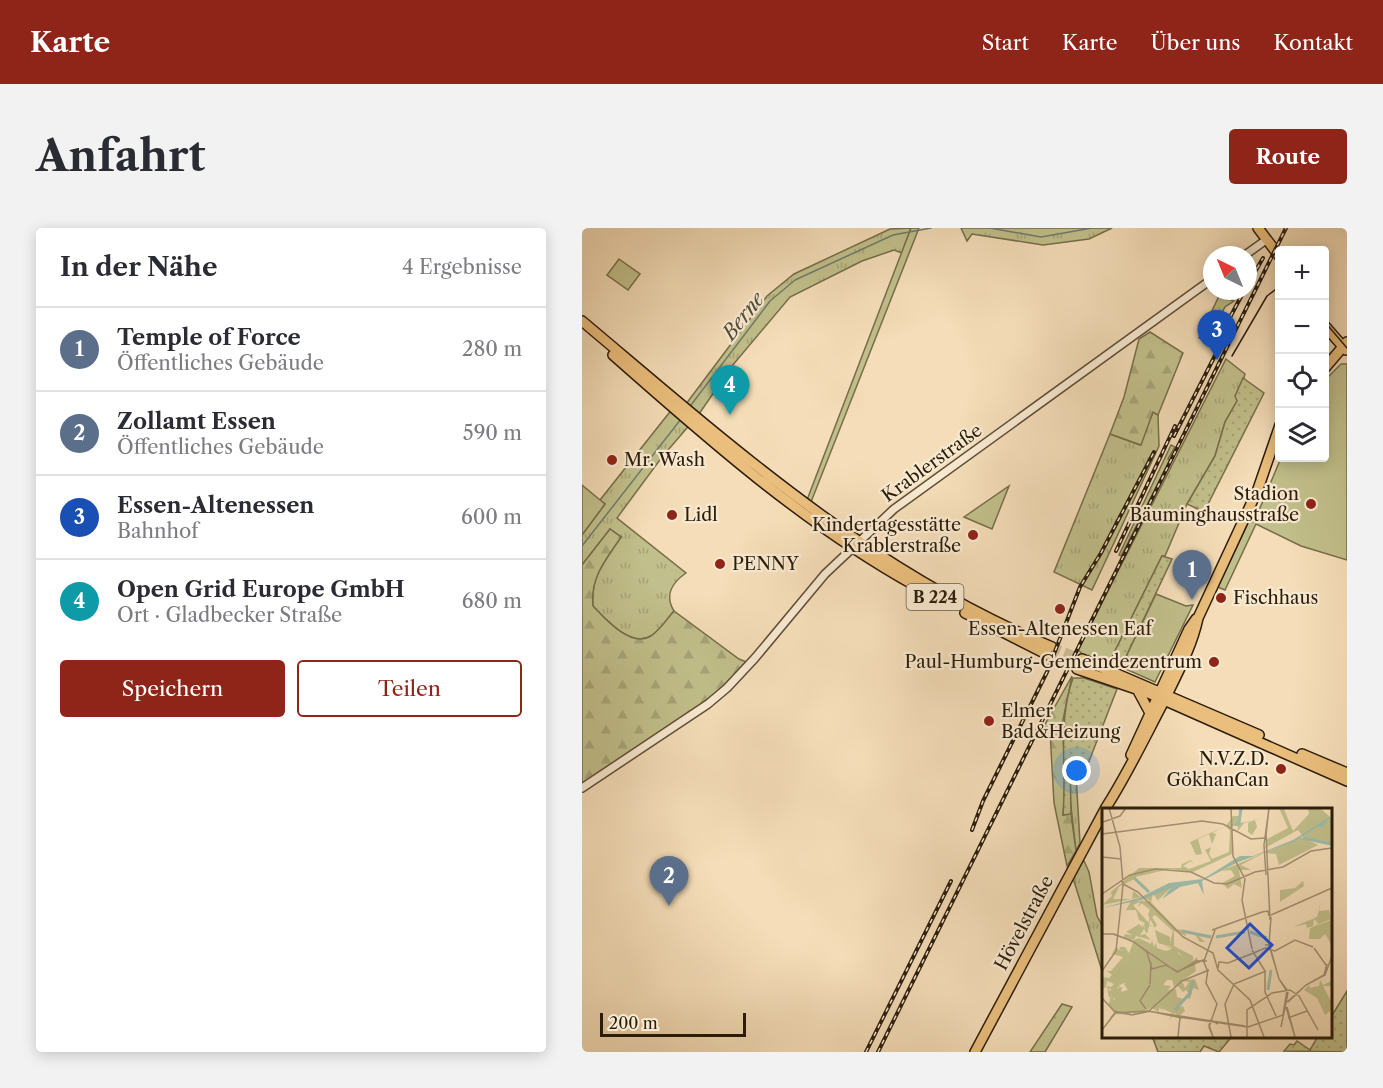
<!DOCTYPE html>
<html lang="de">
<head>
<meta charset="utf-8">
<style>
	body { margin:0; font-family:"Libre Caslon Text",serif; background:#f2f2f3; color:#2b2b33 }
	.controls { position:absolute; right:18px; top:18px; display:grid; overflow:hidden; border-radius:6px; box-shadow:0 3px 15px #0003 }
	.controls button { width:54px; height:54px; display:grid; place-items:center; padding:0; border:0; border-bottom:2px solid #e1e1e2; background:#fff; color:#2b2b33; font:30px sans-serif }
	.compass { position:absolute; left:621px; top:18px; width:54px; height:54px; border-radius:50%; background:#fff; box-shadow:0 3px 15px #0003; rotate:317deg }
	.scale { position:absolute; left:18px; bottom:15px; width:146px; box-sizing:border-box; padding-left:6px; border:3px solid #2c1d0a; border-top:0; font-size:16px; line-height:21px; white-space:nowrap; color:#2c1d0a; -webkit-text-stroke:4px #f8e9d1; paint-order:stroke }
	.you { position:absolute; left:495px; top:543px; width:21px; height:21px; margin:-15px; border:4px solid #fff; border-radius:50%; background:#1a73e8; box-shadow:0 0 0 9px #1a73e833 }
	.badge { display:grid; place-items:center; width:39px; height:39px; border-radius:50%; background:#8f2418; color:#fff; font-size:20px; font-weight:700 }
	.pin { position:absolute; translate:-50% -50px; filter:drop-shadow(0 2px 3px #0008) }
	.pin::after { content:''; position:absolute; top:32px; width:21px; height:18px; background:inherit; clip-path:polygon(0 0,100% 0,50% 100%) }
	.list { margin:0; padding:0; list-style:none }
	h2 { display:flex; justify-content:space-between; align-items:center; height:78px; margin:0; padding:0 24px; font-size:26px }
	h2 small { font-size:20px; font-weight:400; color:#7c7c81 }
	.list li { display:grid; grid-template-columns:39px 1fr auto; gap:18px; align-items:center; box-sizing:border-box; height:84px; padding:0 24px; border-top:2px solid #e1e1e2 }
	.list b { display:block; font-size:22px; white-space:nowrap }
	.list p { margin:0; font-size:20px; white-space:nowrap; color:#7c7c81 }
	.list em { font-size:20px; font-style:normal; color:#7c7c81 }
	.actions { display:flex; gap:12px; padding:18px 24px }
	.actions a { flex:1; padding:14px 0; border:2px solid #8f2418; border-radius:6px; text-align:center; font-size:21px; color:#8f2418 }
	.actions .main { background:#8f2418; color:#fff }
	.icon { flex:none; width:33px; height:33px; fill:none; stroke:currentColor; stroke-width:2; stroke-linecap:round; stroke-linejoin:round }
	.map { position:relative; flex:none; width:765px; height:824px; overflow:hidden; border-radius:6px }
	header { display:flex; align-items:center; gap:36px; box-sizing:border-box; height:84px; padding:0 30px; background:#8f2418; color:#fff }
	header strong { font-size:28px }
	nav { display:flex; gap:33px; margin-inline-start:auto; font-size:21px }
	.intro { display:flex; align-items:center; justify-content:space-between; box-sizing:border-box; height:144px; padding:0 36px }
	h1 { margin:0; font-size:42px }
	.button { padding:15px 27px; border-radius:6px; background:#8f2418; color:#fff; font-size:21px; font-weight:700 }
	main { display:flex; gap:36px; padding:0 36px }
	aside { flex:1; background:#fff; border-radius:6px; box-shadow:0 3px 15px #0003 }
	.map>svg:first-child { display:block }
	.grass { fill:url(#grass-tufts); stroke:#766e4a; stroke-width:1.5 }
	.forest { fill:url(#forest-firs); stroke:#766e4a; stroke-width:1.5 }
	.park { fill:#c1bf8b; stroke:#766e4a; stroke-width:1.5 }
	.garden { fill:url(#garden-dots); stroke:#766e4a; stroke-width:1.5 }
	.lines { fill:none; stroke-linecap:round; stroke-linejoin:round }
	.stream { stroke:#6f7c6b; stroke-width:1.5 }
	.major-tunnel { stroke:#ccb795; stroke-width:9; stroke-dasharray:9 4.5; stroke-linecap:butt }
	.minor-casing { stroke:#5e4d36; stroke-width:10 }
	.major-casing { stroke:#2c1d0a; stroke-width:12 }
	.minor { stroke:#f8e9d1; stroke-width:7 }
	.major { stroke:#eabe7c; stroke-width:9 }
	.tram { stroke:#2c1d0a; stroke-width:1.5 }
	.rail-casing { stroke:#2c1d0a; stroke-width:4 }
	.rail { stroke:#f8e9d1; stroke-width:1.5; stroke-dasharray:4.5; stroke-linecap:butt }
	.poi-dot { fill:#8f2418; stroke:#f8e9d1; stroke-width:2 }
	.labels { text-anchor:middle; stroke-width:4.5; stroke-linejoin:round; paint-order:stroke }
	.shield { fill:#f8e9d1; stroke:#695a46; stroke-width:1.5 }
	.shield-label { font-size:16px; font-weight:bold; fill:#2c1d0a }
	.poi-label { font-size:18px; fill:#2c1d0a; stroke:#f8e9d1; text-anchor:start }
	.street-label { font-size:18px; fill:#2c1d0a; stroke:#f8e9d1 }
	.water-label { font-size:20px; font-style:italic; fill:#4e4d3a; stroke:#f8e9d1 }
	.inset-river { fill:none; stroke:#9cbcab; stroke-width:3 }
	.inset-road { fill:none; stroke:#a49072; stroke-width:1.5 }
	.view { fill:#1d4ed8; fill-opacity:0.15; stroke:#1d4ed8; stroke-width:3 }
	.inset-edge { fill:none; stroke:#2c1d0a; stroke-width:3 }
</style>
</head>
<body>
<header>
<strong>Karte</strong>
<nav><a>Start</a><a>Karte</a><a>Über uns</a><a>Kontakt</a></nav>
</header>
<div class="intro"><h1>Anfahrt</h1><a class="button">Route</a></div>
<main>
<aside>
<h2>In der Nähe<small>4 Ergebnisse</small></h2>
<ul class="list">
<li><span class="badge" style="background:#5c6f8a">1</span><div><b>Temple of Force</b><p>Öffentliches Gebäude</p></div><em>280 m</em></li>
<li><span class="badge" style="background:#5c6f8a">2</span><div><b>Zollamt Essen</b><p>Öffentliches Gebäude</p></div><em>590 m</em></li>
<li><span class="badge" style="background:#1a4fb4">3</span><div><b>Essen-Altenessen</b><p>Bahnhof</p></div><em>600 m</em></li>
<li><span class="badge" style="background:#0f9aa8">4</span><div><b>Open Grid Europe GmbH</b><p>Ort · Gladbecker Straße</p></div><em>680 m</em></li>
</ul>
<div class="actions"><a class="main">Speichern</a><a>Teilen</a></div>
</aside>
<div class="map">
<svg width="765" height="824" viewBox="0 0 765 824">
	<defs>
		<pattern id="grass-tufts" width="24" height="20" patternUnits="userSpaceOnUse" patternTransform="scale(1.5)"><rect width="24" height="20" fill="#c1bf8b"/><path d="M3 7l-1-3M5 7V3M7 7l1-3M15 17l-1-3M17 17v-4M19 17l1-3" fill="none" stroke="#a6a477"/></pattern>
		<pattern id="forest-firs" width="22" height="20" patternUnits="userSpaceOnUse" patternTransform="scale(1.5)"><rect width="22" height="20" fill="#c1bf8b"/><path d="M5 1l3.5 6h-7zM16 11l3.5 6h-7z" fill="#a6a477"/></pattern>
		<pattern id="garden-dots" width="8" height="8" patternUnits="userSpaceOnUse" patternTransform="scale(1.5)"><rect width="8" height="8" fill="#c1bf8b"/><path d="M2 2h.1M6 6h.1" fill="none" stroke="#a6a477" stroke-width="1.8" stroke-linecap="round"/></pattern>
	</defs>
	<rect width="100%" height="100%" fill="#f4ddb8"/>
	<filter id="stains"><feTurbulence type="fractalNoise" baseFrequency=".00333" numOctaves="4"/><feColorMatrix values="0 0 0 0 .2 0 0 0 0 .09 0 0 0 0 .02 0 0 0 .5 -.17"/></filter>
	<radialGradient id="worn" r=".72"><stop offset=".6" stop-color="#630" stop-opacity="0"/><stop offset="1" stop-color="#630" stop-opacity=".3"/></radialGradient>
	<path class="grass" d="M329,0l-9,25 -8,-3 -32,11 -72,36 -58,69 -33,48 -37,43 -45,61 69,55c-13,9 -22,22 -12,38 -7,8 -14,19 -23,25 -19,12 -45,-16 -58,-30 -3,-29 12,-46 28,-69l-11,-8 -28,36v-30l23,-31 -5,-4 73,-92 13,-4 81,-108 27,-22 96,-45z
		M379,0h151l-23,11 -46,6 -71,-11 -5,7z
		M637,68l15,5 -9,6 -18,32 -8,-1z
		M644,131l19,15 -8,27 -12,21 -10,34 -28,48 -22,52h-3l-53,107 -25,-8 -6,-5z
		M571,184l5,3 1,31 -67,144 -38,-18 56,-138 30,11z
		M589,217l4,2 -7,12 2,1 -49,96 -2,-1z
		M493,529l5,86 -4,8 -8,-71 2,-22z
		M502,633l5,11 8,44 7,13v48l-31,-99 8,-16z"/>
	<path class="forest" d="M568,104l33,21 -25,62 -5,-3 -12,33 -31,-11 14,-37 15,-58z
		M28,301l11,8c-15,23 -31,40 -28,69 13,14 38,42 58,30 9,-6 16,-17 23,-25l65,48 10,4 -42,38 -125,84v-220z
		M490,448l-10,49 4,54 -3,36 8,-1 5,37 -9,15 -13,-63 -4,-72 -6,-5z
		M480,776l10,3 -27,45h-15z"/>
	<path class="park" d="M329,0h8l-108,274 -4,-2z
		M37,31l21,15 -12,16 -21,-15z
		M759,136h6v196l-46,-14 -45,-22 -31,66 -7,-3 31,-66 5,1 27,-64h43l1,-78z
		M0,257l23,19 -23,31z
		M427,258l-17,43 -28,-12z
		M574,366l30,12 7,-1 -38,77 -34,-15z"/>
	<path class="garden" d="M661,150l21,15 -60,119 -17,-8 28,-48 10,-34 12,-21 -2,-5z
		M580,328l10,3 -51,108 -12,-4z
		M491,450h11l33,11 -29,75 -13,-7 -5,1 1,56 -8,1c4,-47 -6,-92 10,-137z
		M765,763v61l-63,-1 6,-7 4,1 3,-4 13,9 7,-12 -3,-2h16l1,-19z
		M570,808h73l5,3 -11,13 -15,-6 -4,6h-42z"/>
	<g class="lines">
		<path class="stream" d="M408,0l51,9 51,-9
			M109,177l79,-104 25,-21 98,-45 38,-7
			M0,318l99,-127"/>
		<path class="major-tunnel" d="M470,419l30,12
			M466,427l29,14"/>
		<g class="minor-casing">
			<path id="minor" d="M663,27l21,-15
				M0,560l126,-84 19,-16 28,-30 70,-84 69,-65 318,-230"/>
		</g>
		<g class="major-casing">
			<path id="major" d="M676,0l22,29
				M0,93c150,126 287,250 470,326
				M742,97l22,25
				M31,127c95,84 190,168 301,230
				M742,141l23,-27
				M383,385l83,42
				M500,431l177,76
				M495,441l71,24 199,88
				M555,461l13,24
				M720,526l45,19
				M549,527l58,-126 7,-10
				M523,581c22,-34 39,-70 58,-106 13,-27 29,-56 35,-85l60,-129 22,-64
				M393,824l129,-241"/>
		</g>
		<use href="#minor" class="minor"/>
		<use href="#major" class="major"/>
		<path class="tram" d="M742,93l23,27
			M650,128l35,-60 13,-10"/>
		<g class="rail-casing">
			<path id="rail" d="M666,56l15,-26
				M636,112l26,-49
				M592,208l52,-102
				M534,323l59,-125
				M390,602l11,-29 64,-129 33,-85 21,-34 53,-101
				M284,824l85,-171
				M296,824l408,-824"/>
		</g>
		<use href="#rail" class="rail"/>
	</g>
	<g class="poi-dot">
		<circle cx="30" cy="232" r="6"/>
		<circle cx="729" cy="276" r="6"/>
		<circle cx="90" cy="287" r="6"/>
		<circle cx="391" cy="307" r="6"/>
		<circle cx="138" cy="336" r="6"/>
		<circle cx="639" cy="370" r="6"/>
		<circle cx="478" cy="381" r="6"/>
		<circle cx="632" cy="434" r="6"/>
		<circle cx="407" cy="493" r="6"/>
		<circle cx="699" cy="541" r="6"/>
	</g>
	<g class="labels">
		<rect class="shield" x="324.5" y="356" width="57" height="26" rx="4.5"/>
		<g class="shield-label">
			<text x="353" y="375">B 224</text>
		</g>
		<g class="poi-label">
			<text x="42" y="238">Mr. Wash</text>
			<text x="717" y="272" text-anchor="end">Stadion<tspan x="717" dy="21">Bäuminghausstraße</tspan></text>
			<text x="102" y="293">Lidl</text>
			<text x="379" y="303" text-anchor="end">Kindertagesstätte<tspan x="379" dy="21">Krablerstraße</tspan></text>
			<text x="150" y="342">PENNY</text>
			<text x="651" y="376">Fischhaus</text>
			<text x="478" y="407" text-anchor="middle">Essen-Altenessen Eaf</text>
			<text x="620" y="440" text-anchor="end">Paul-Humburg-Gemeindezentrum</text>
			<text x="419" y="489">Elmer<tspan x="419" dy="21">Bad&amp;Heizung</tspan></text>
			<text x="687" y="537" text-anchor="end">N.V.Z.D.<tspan x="687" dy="21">GökhanCan</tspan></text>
		</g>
		<g class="street-label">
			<text transform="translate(350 235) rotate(-36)" y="6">Krablerstraße</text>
			<text transform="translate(442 695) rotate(-62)" y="6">Hövelstraße</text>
		</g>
		<g class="water-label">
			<text transform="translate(161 88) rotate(-52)" y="7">Berne</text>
		</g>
	</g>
	<g transform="translate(520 580)">
		<rect width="230" height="230" fill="#f4ddb8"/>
		<path d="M137,0l1,15 27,-5 -12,2 2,7 -5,8 -4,-3v-9l5,-2 -9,2 -7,9 1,-6h-6v28l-39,18 -23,-3 -35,8 14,13 -15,-11 -15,8 -6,12h19l1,-8 8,6 -39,8 10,-9 -1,-4 28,-24h42l1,-4 9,-4 3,5 -3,-4 -8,5 6,3 22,-8 -6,-11 6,-3 -2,7 3,5 17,-7 1,-21 -4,-5 -14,7 4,1 -4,10 -3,-10 -11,5 4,15 -6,1 -6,-13 36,-16 7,-10h6zM41,92l2,5 5,4 2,3 -1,6 -2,7 6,2 -6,-1 -2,8 -3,-5 -4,6 5,-1 6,6 -15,-4 -2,4 5,-2 12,6 1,-4 2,7 2,-4 1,5 9,3 6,-2 -9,-4 16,5 -3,2 5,4 12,5 4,-4 1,4h-4l2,10 -13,9 12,-1 4,11 -6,-2 -3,11 -4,-1 -10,10 7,-2 2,5 -6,5 -5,-3 -5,8 3,-8 -11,-5 4,4 -6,-4v4l-8,-4 -4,2 -5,-5 4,5 -4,2 -9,2 -1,-3 -2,4 -14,-1 -5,4 -1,-1 4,-4 -6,-9 4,-6 4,3 -3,-4 5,-9 4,-1 -1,5 7,-2 -4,-6 9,-8 -14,5 -3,7h-8l4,7 -3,3 -2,-12 4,1 3,-3 -7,-3 -1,6 -4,3v-13l7,1 3,-3 -5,-4h4l12,-14 -11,-3 4,-7 5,4 -2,-4h6l4,6 5,-13 -11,-2 2,-4 8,1 -7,-3 13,-8 4,4 -1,-5 3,6 -1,-5 5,-2 1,-12 -10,-8 -7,1zM65,172h5l2,7 3,-2 6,7 3,-2 -4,-9 7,1 -4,6 4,6 -6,5 -6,-2 -1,-8 -8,1 3,-4 -8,-1z" fill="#c1bf8b" fill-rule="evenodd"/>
		<path d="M200,29l16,8 -39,20 -3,-11 -12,-1 -23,12 10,5h-12l3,18 -8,-4 -6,5 -6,-6 13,-7 -4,-6 -10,1zM69,80l-13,12 4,6 -9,-12 -2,8 26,27 19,4 9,9h-5l-6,-9 -9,-1 1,4 -12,-5v15l19,10v5l-10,-4v5l-4,-10 -3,5 -4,-10 -14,-4 -3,-13 15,7v6l3,-12 -18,-16 -3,2 5,8 -2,3 -7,-13 2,-6 -8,-6 -4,4 2,-5 -7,3 15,17 -2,9 -1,-8 -6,-3 -3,-10h-10l5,-9h19l-7,-4zM219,93l-2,10 10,-1 2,9 -15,6 2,-2 -4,-4 -1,7 -6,2 -1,-4 -13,3 24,-10zM26,132l10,8 3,10v4l-5,-4 -2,12 8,2 -3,-6 1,-5 10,20 -7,-8 -10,-2 -1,9 -13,5 3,5 -4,-4 -1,9 -8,6 3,-7 -3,1 2,-6h-3l7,-3 -2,-7 6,2 8,-4 7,-12 2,-8 -10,-4 13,3 -2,-8zM218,172l3,5 8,-4v5h-8l8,15 -1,10 -5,4 -8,-17 -13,-8 5,-5 1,3 9,-2z" fill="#c1bf8b"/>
		<path d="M201,73l1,5 -24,16v-12l15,-2z" fill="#c1bf8b"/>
		<path d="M177,0l5,1 9,22 16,-17 -1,-6h12l11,10v26l-25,-4 -8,-10 -33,18 2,-9 21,-11zM229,112v24l-6,-10 -5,5h-11l1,-11zM42,180l-12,24 -4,-6 1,8 -12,-5 5,-11z" fill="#c1bf8b"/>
		<path d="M229,8l-9,12 -3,-2 -26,16 -55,20 -36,19 2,14 -6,-12 -18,4 -18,12 9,-11 -30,12 -39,8 37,-10 30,-15 34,-4 37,-23h13l40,-16z" fill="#9cbcab"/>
		<path class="inset-river" d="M133,17l4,-2 2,-15M201,30l28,6M32,70l15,14M80,123l29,6M148,124l17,6M114,129l29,-5M166,182l3,-20M73,202l15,-17 3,-12"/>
		<path class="inset-road" d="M7,0l11,39 3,37 15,8 45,45 30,16 5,17 32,30 14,37M129,0l1,23M1,14l17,-6 6,-8M130,23l1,25 12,23 -3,21M164,25l4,87M0,26l100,-13 21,3 28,15 14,-1M164,27l3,-27M0,49l19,2M164,67l-2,-30 5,-37M0,86l28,-19 25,-6 36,3 23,11 13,1 28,-12 28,-5 28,-16 21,-3M140,92l10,49M169,107l61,-27M110,122l50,-18 6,-1 1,5M0,126h11l19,7 45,31 26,-12 5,12M0,126h12l20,8 13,10 5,17 14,-4 12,7 18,-11h11M167,135l10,36 9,14 -7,34M163,137h4l10,34 8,11 -4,25M167,137l2,-28M212,140l12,17M150,142l13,21v21l11,24M147,147l16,-7 10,3 20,-11 18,7M102,153l11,-31M116,160l1,-6 9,1 23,-9M106,161l-2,14 11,21 -8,23 4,10M0,163l14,-20 7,-66M48,176l1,-22M0,190l14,15M0,190l14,15M185,194l19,-17 19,-10 7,-19M186,194l18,-17 18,-10 3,-11M184,199l9,30M185,199l8,30M44,201l-6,-8 10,-16M12,203l18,4 19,-4M45,203l98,15M47,203l33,-30 27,-11M47,203l33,7M77,209l69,10 35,-12M186,210l19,-7M0,222l14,-18M0,222l13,-17 33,-2M76,229l2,-20M111,229l-4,-12 2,-5 7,4M129,229l-6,-33 9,-20 32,-13M145,229v-27l25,-17 18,-3 9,6 19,34"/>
		<path class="view" d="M148,116l22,21 -23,23 -22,-20z"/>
		<rect width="230" height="230" class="inset-edge"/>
	</g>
	<rect width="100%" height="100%" filter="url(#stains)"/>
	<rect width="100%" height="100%" fill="url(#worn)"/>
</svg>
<div class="controls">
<button>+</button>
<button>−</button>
<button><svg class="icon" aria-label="locate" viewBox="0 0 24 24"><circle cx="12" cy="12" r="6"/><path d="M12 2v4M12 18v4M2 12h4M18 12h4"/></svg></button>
<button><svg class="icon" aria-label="layers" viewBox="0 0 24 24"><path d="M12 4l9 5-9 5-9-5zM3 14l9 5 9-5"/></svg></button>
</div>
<svg class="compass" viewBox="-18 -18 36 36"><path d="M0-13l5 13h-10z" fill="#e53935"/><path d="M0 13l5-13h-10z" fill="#7c7c81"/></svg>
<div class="scale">200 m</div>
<div class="you"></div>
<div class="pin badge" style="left:610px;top:372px;background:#5c6f8a">1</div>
<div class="pin badge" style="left:87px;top:678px;background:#5c6f8a">2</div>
<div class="pin badge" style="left:635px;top:132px;background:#1a4fb4">3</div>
<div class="pin badge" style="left:148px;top:187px;background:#0f9aa8">4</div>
</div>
</main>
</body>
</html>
